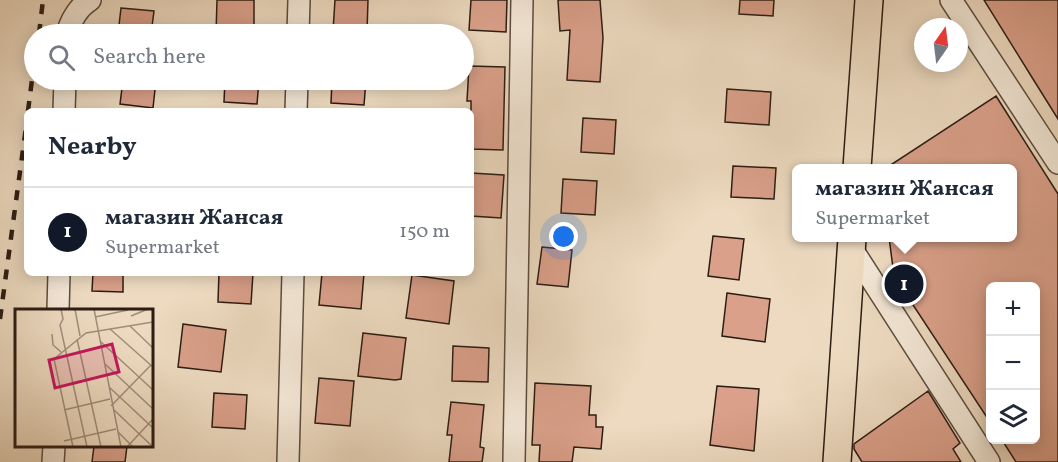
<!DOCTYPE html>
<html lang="en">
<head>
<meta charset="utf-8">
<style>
	body { margin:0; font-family:Vollkorn,serif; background:#f6f6f7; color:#1f2937 }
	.controls { position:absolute; right:18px; bottom:18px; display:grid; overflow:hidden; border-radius:9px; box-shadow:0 3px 15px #0003 }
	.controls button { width:54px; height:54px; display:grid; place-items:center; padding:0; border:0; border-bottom:2px solid #e0e1e3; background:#fff; color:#1f2937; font:30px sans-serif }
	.compass { position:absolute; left:914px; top:18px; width:54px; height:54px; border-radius:50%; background:#fff; box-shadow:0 3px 15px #0003; rotate:14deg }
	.you { position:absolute; left:564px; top:237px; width:21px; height:21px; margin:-15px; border:4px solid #fff; border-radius:50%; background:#1a73e8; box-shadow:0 0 0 9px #1a73e833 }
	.badge { display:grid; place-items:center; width:39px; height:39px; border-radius:50%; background:#111827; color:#fff; font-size:20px; font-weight:700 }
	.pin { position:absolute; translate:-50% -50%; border:3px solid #fff; box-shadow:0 2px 6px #0006 }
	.popup { position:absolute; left:792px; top:164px; width:225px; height:78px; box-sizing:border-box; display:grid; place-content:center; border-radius:9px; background:#fff; filter:drop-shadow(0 2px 4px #0005); font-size:20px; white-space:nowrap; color:#747a83 }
	.popup b { font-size:22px; color:#1f2937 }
	.popup::after { content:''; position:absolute; left:50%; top:100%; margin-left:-12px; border:12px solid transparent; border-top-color:#fff }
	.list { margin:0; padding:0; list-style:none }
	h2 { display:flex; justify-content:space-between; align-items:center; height:78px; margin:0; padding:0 24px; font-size:26px }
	h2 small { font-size:20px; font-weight:400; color:#747a83 }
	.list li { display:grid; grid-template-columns:39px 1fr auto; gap:18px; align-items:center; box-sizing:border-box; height:90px; padding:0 24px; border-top:2px solid #e0e1e3 }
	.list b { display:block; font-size:22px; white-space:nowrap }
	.list p { margin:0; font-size:20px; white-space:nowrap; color:#747a83 }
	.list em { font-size:20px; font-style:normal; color:#747a83 }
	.icon { flex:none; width:33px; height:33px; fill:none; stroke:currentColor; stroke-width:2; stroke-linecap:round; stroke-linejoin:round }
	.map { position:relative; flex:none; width:1058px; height:462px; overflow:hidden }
	.search { position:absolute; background:#fff; box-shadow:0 3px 15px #0003; left:24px; top:24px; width:450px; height:66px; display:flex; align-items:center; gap:15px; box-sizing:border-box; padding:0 21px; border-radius:33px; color:#747a83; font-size:22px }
	.panel { position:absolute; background:#fff; box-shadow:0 3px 15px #0003; left:24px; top:108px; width:450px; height:168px; border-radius:9px }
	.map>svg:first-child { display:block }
	.building { fill:#daa08a; stroke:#2c1d14; stroke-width:1.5 }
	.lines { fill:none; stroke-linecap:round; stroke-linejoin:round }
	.minor-casing { stroke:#5c4c3f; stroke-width:24 }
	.major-casing { stroke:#2c1d14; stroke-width:30 }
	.minor { stroke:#f3e7d6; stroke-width:21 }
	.major { stroke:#eddac0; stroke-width:27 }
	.rail { stroke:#2c1d14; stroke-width:4.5; stroke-dasharray:10 10; stroke-linecap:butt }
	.inset-road { fill:none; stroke:#a08e7b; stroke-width:1.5 }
	.view { fill:#c2185b; fill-opacity:0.15; stroke:#c2185b; stroke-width:3 }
	.inset-edge { fill:none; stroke:#2c1d14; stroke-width:3 }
</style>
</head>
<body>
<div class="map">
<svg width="1058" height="462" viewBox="0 0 1058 462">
	<rect width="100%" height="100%" fill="#eddac0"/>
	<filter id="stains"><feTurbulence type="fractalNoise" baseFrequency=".00333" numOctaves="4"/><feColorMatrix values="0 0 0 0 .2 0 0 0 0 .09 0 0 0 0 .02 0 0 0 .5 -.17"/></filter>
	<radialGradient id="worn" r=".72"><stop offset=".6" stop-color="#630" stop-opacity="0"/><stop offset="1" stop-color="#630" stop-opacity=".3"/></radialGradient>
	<path class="building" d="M217,0h37v34h-38z
		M335,0h33l-1,32 -34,-1z
		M471,0h36l-1,32 -37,-2z
		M558,0h42l3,38 -3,44 -33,-2 3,-50 -10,1z
		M740,0h34l-1,16 -34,-2z
		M984,0h74v119l-25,-40z
		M121,8l33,3 -3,23h-33z
		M469,66l36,1 -2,83 -32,-1v-48h-4z
		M123,80h33l-3,28 -33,-4z
		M225,80h34l-2,24 -33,-2z
		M332,80h34l-2,25 -33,-2z
		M727,89l44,3 -2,33 -44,-3z
		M996,96l62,98v268h-42l-14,-22h33v-154h-45v136l-96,-146 -5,-39h123v-69h-126z
		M583,118l33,2 -2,34 -33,-2z
		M733,166l43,2 -2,31 -43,-2z
		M471,173l33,2 -3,43 -30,-2z
		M563,179l34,2 -2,34 -34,-2z
		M713,236l31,3 -5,41 -31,-4z
		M542,247l30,3 -4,37 -31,-3z
		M93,273h30v19l-31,-1z
		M219,273h34l-2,31 -33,-2z
		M322,273h42l-3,36 -42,-4z
		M412,275l42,6 -5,43 -43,-6z
		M727,293l43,6 -5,43 -43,-6z
		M183,324l43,6 -5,42 -43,-5z
		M363,333l43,5 -5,41 -6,1 -37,-4z
		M453,346l36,2 -1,34 -36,-1z
		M319,378l35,3 -4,45 -35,-3z
		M535,383l56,3 -2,29h7v12h7l-2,22 -27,-2 -2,15h-33l1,-17h-8z
		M717,386l42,3 -5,62 -44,-6z
		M928,391l32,52 -7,6 8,13h-99l-8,-13v-5z
		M214,393l33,2 -2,34 -33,-2z
		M451,402l33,3 -4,42 4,1 -2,14h-33l3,-27h-5z
		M94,446h33l-2,16h-33z"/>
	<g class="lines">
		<g class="minor-casing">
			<path id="minor" d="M951,0l107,163
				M67,34c4,-14 10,-26 23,-34
				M298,34l1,-34
				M64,111l1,-31
				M296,111l1,-31
				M852,249l137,213
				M58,310l1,-37
				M53,462l1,-16
				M288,462l5,-189
				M514,462l8,-462"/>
		</g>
		<g class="major-casing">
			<path id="major" d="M857,168l12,-168
				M837,462l15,-224"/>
		</g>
		<use href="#minor" class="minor"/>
		<use href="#major" class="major"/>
		<path class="rail" d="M39,34l4,-34
			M28,111l6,-47
			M0,319l27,-199"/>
	</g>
	<g transform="translate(15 309)">
		<rect width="138" height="138" fill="#eddac0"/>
		<path class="inset-road" d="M46,0l2,10 -3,6 27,122M60,0l5,27M79,0l27,138M116,7l17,-7M80,8l33,-7M115,17l23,22M95,20l43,38M37,25l1,11 8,7M62,30l24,108M85,32l53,49M90,55l48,45M94,78l44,41M96,97l40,-41M98,100l40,38M49,101l46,-11M103,123l15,15M49,132l52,-12M58,138l-19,-88 32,-26 67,-11M112,138l26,-28"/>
		<path class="view" d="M97,35l7,28 -64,16 -6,-28z"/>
		<rect width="138" height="138" class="inset-edge"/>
	</g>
	<rect width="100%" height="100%" filter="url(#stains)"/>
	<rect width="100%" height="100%" fill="url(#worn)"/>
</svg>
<div class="controls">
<button>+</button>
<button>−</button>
<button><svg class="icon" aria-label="layers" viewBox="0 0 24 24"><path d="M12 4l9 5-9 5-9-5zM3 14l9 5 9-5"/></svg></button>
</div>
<svg class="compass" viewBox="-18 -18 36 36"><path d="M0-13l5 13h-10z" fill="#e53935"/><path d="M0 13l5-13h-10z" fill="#747a83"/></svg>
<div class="you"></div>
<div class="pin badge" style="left:904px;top:284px">1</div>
<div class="popup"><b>магазин Жансая</b>Supermarket</div>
<div class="search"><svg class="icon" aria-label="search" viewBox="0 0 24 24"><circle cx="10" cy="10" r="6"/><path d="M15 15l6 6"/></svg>Search here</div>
<section class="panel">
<h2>Nearby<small></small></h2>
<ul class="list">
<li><span class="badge">1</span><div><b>магазин Жансая</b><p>Supermarket</p></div><em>150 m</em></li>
</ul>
</section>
</div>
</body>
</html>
